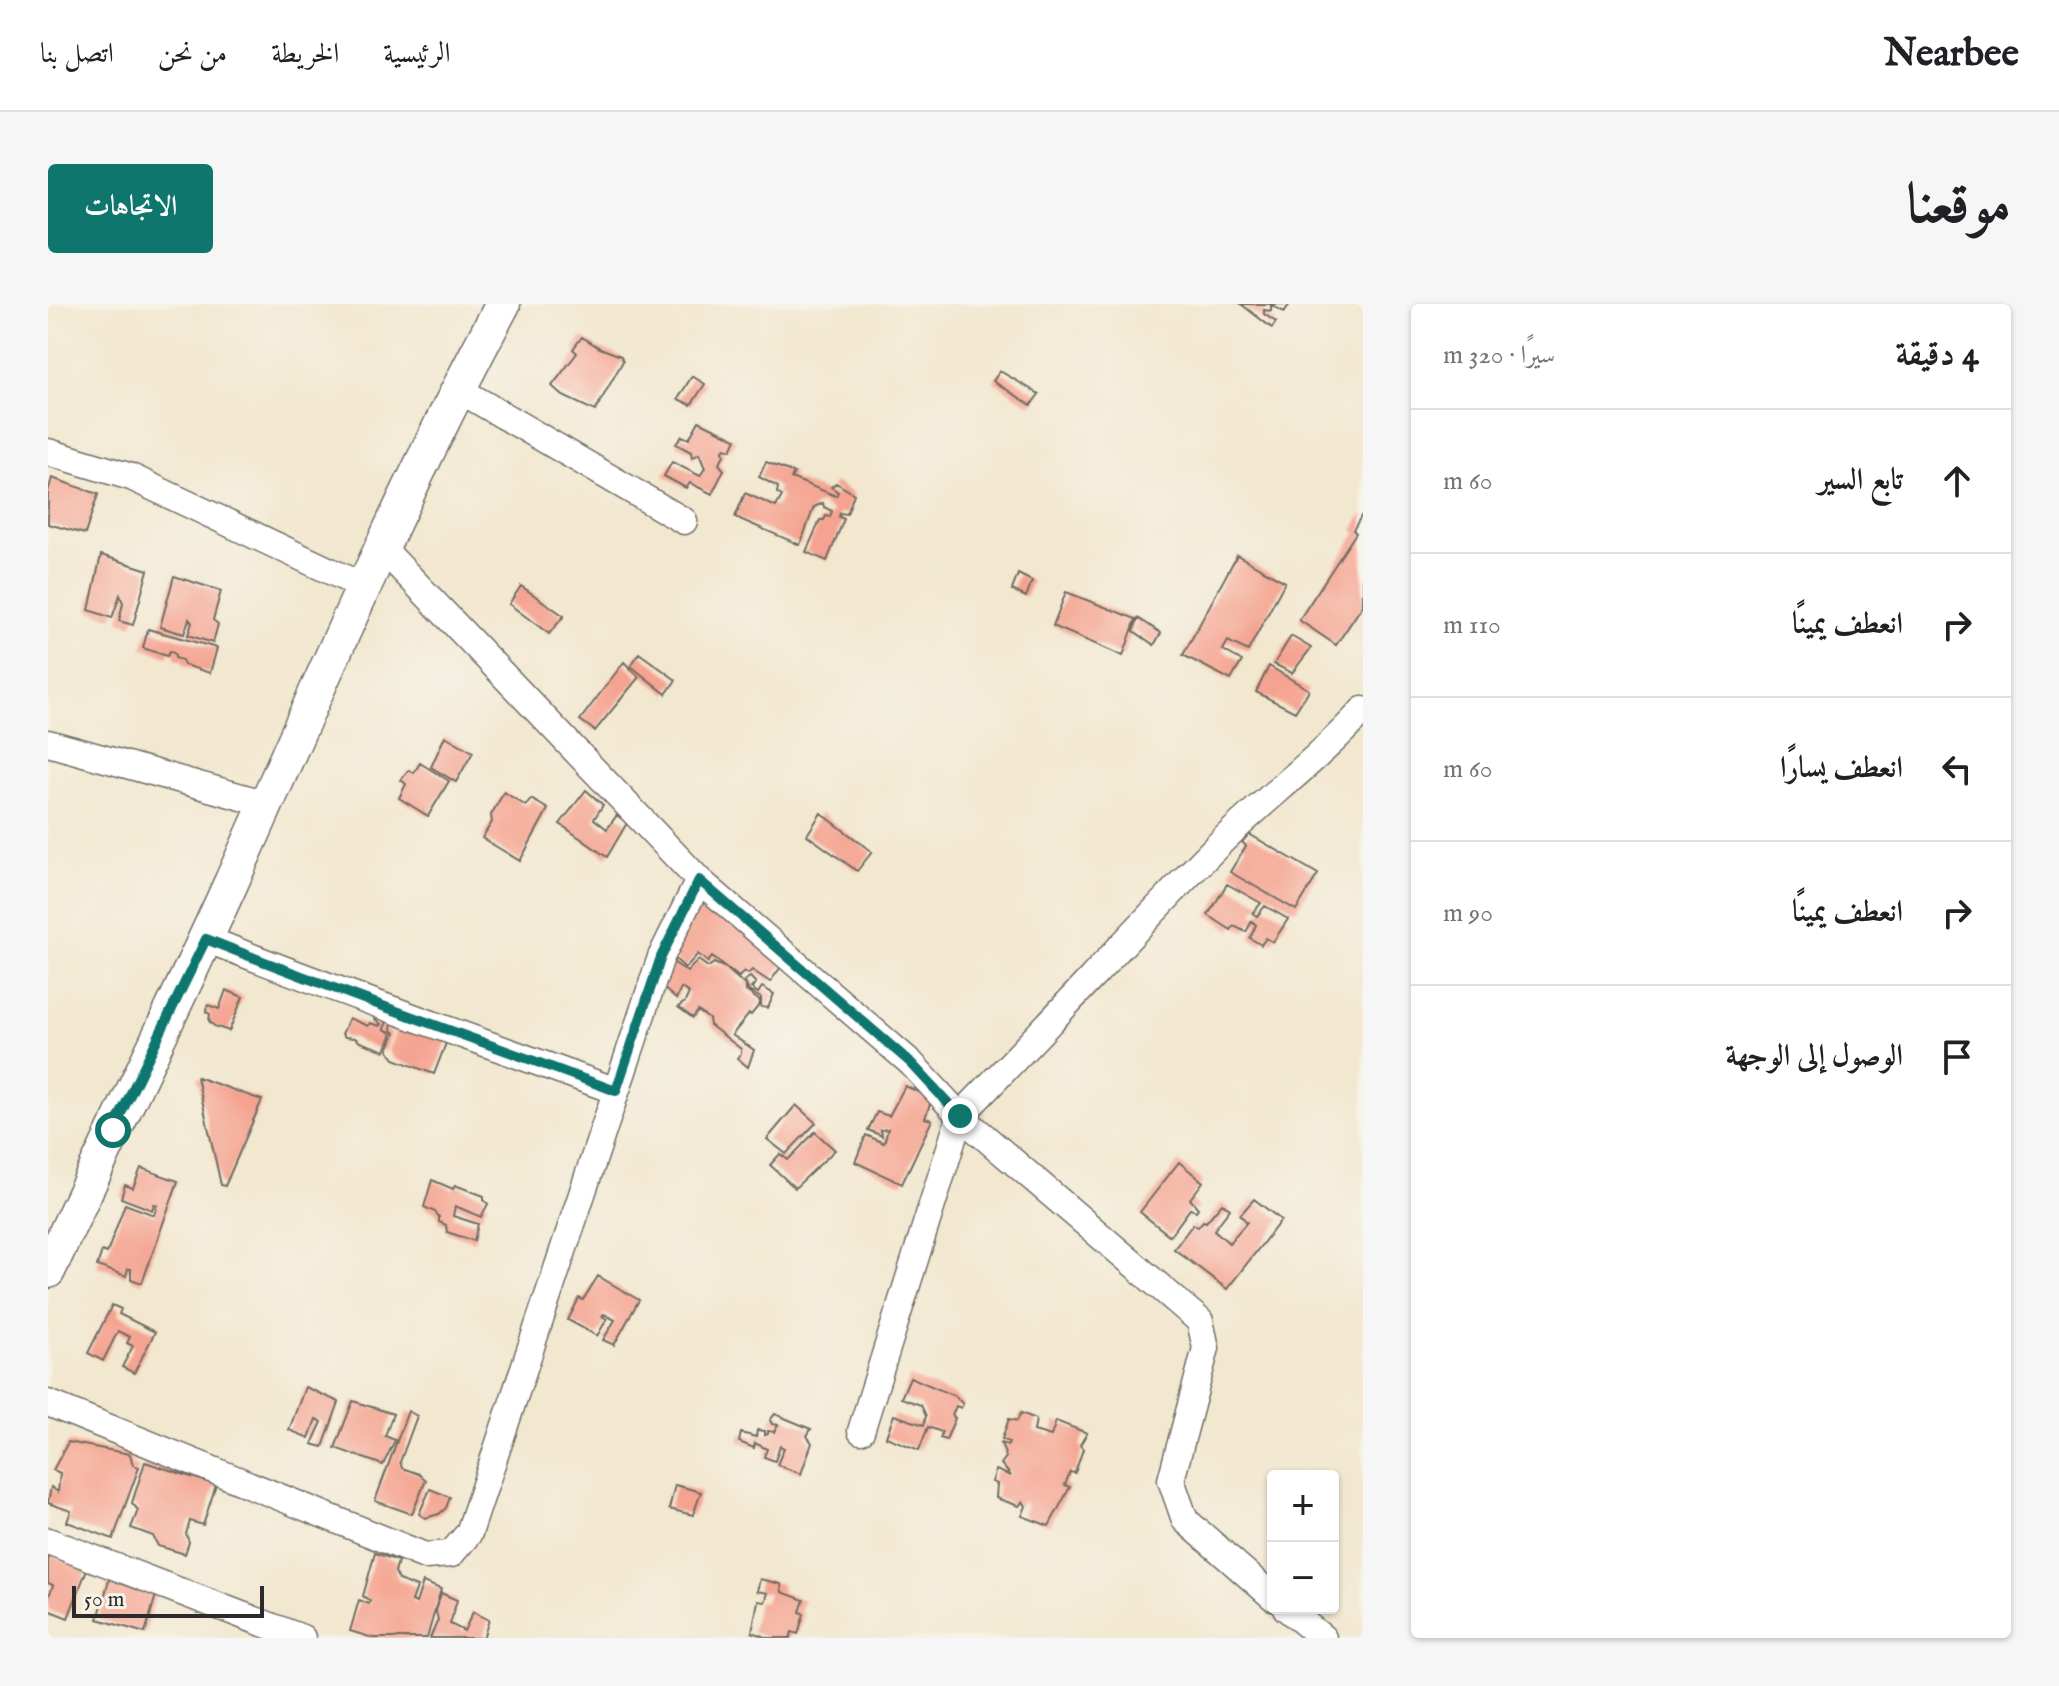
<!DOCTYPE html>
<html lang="ar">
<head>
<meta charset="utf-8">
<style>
	body { margin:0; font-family:"IM FELL English",Amiri,serif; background:#f6f6f6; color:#202124; direction:rtl }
	.controls { position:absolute; right:24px; bottom:24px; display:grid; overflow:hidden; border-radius:8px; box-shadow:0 2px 6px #0004 }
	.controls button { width:72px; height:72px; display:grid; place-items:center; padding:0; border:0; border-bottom:2px solid #e0e0e0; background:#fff; color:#202124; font:40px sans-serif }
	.scale { position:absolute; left:24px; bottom:20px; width:192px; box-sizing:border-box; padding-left:8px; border:4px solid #2b2b2b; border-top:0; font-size:22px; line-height:28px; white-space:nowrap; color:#2b2b2b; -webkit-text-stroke:6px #f7f3e8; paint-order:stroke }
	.stop { position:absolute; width:24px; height:24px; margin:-18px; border:6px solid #0f766e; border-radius:50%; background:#fff }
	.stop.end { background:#0f766e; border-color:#fff; box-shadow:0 2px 8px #0008 }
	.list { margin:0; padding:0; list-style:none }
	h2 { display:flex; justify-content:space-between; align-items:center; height:104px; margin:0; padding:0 32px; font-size:34px }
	h2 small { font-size:26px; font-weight:400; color:#757577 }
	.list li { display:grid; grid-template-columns:52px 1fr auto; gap:24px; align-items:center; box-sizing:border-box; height:144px; padding:0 32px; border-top:2px solid #e0e0e0 }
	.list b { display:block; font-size:30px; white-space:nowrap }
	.list em { font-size:26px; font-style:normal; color:#757577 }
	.icon { flex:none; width:44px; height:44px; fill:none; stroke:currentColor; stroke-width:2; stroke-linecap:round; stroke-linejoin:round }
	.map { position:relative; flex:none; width:1315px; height:1334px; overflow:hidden; direction:ltr; border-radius:8px }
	header { display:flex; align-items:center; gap:48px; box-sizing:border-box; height:112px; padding:0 40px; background:#fff; border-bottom:2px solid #e0e0e0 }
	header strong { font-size:38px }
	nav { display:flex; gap:44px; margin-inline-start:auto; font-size:28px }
	.intro { display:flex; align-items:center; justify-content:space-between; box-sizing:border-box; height:192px; padding:0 48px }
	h1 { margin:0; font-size:56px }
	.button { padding:20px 36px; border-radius:8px; background:#0f766e; color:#fff; font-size:28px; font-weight:700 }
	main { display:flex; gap:48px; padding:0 48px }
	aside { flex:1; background:#fff; border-radius:8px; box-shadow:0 2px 6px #0004 }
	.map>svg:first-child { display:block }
	.building { fill:#f5a390 }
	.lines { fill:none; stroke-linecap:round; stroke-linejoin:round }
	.minor-casing { stroke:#716d64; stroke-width:29 }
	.tertiary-casing { stroke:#716d64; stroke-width:37 }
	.minor { stroke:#fff; stroke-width:26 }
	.tertiary { stroke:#fff; stroke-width:34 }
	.route { stroke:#0f766e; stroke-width:10 }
</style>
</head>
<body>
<header>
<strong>Nearbee</strong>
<nav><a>الرئيسية</a><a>الخريطة</a><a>من نحن</a><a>اتصل بنا</a></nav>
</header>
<div class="intro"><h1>موقعنا</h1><a class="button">الاتجاهات</a></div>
<main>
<aside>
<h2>4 دقيقة<small>سيرًا · 320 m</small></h2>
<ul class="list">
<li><svg class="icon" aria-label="ahead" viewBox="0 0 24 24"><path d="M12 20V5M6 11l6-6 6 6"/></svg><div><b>تابع السير</b></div><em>60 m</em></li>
<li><svg class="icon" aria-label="right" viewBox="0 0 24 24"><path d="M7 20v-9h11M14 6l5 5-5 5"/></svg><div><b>انعطف يمينًا</b></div><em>110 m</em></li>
<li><svg class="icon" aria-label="left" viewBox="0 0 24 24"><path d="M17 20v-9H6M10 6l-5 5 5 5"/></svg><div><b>انعطف يسارًا</b></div><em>60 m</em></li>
<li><svg class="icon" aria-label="right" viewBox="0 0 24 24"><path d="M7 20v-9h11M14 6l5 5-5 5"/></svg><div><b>انعطف يمينًا</b></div><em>90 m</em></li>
<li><svg class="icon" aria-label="arrive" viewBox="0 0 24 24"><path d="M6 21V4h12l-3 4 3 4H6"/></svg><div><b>الوصول إلى الوجهة</b></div></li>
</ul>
</aside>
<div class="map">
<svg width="1315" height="1334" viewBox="0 0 1315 1334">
	<rect width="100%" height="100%" fill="#f7f3e8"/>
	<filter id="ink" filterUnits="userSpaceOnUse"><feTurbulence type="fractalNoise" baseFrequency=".0125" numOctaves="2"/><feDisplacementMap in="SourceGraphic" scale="16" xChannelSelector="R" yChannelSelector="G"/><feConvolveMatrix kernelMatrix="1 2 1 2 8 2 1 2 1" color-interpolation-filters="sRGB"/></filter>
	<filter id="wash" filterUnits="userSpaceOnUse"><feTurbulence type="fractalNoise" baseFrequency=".006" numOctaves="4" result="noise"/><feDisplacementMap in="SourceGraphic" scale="32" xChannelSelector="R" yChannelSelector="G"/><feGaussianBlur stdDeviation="1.8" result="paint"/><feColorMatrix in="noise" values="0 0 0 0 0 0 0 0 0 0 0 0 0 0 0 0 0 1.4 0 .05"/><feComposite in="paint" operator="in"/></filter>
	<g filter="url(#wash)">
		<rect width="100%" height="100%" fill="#f2e7cf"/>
		<g id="blocks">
			<path class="building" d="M1193,0h49l-6,8 -13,-7v6l-7,-1v4l12,8 -4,6z
				M534,33l18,11 21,8 2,5 -28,50 -32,-15 -11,-10 25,-33 -4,-4z
				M952,67l39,23 -8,11 -38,-24z
				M644,72l13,8 -14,21 -13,-6z
				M651,117l37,18 -5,11 -6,-2 -2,2 1,5 -5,9 5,6 -12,24 -22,-11 -4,5 -22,-12 8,-14 28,14 5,-8 -6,-14 -7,4 -1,-6 -15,-8 6,-8 7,3z
				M718,158l28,11 -3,5 45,18 2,-4 -7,-5 5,-4 18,11 -7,20 -7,-1 -1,4 5,2 -17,42 -21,-9 14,-32h4l2,-4 4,1 2,-6 -8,-4 -1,-4 -9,4 -14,38 -65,-28 10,-24 31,14 6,-11 -5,-3 1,-6 -19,-10z
				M4,174l46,16 -13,40 -37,-10v-32z
				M1315,209v92l-27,40 -37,-25 57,-87 -3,-3z
				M53,251l47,15 -15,55 -14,-4 4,-18 -3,-8 -8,23 -23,-8z
				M1189,251l48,27 -37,69 -20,-10 -5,9 19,11 -11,19 -48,-25z
				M970,270l14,7 -6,16 -14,-7z
				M126,272l47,15 -8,29 5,4 -5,19 -25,-8 4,-12 -3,-4 -5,15 -24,-7z
				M473,282l43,30 -15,18 -40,-30z
				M1018,288l70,27 -13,37 -70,-30z
				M1090,314l23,15 -7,12 -20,-14z
				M100,325l69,19 -7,25 -26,-8 -2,-5 -7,-2v-4l-5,-3 -3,5 -24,-8z
				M1243,332l20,12 -19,25 -18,-9z
				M591,349l37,27 -10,14 -35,-28z
				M576,358l15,15 -44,54 -15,-11z
				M1221,362l40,24 -14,22 -39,-20z
				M397,432l28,16 -17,30 -25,-15z
				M372,459l29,18 -21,35 -29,-18 7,-14 -5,-4 8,-10 5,3z
				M538,486l17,15 -9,14 13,10 10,-14 10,8 -20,34 -47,-33z
				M456,488l22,14 5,-7 17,10 -28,52 -38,-23 10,-16 -1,-7z
				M773,509l51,39 -15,19 -50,-36z
				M1201,530l69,40 -22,36 -66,-38 16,-26 -4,-4z
				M1179,580l34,19 -8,10 4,3 8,-10 23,13 -15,23 -7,-4 -5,7 -11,-7 6,-13 -4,-4 -6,11 -12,-6 -3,4 -23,-15z
				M660,593l80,60 -18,25 -18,-12 -4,4 -4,-3 -5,6 -27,-20 -4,5 -10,-8 -13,14 -13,-12 21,-57z
				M650,656l10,7 6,-4 12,5 20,18v5l14,10v3l-9,11 -2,-1 -17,21 22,15 -6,17 -11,-9 4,-4v-5l-31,-24 -1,-6 -11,-8 -5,7 -15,-11 7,-5 4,-9 -8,-5 -5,11 -15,-13 12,-24 14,10z
				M702,673l6,6 -5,5 7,5 4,-6 12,7 -6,14 -7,-1v-9l-12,-7 -5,-10z
				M178,686l17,7 -14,34 -15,-5 -5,-5 1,-7 -4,-2 2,-7 11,4z
				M330,704l70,30 -14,36 -40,-15 -6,-9 7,-17 -4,-4 2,-11 -4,-2 -5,13 8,4 -7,18 -25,-9 -5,-4 -10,-1 -3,-3 7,-16 19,8 2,-3 10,3 1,-2 -7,-6z
				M149,773l65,23 -37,86 -4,-1z
				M857,782l28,12 3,9 -6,-3 -5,14 7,2 -30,64 -47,-22 11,-27 18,8 4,-14 -7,1 1,6 -14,-6 9,-18 12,4z
				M748,801l20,18 -30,31 -19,-15z
				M767,828l20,18 -40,38 -25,-23 10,-11 8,6z
				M1131,858l24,20 -13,17 8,9 -2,3 -6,-2 -20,27 -30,-24z
				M93,864l37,13 -36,102 -11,-4v-10h-3l-2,7 -29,-10 5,-15 5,2 18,-49 29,11 3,-10 -3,-1 -2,6 -31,-12 4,-13 8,3z
				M384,876l21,9 2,-4 29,11v4l4,4 -7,13 -26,-11 -2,10 25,8 -4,17 -27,-9 -1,-7 -7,-3v-5l-4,-5 -11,-5z
				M1206,895l27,21 -54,69 -53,-40 19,-25 5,3 5,-6 3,1 16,-19 8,6 -16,21 15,13 18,-21 -7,-7z
				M550,972l41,24 -25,45 -11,-5 12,-20 -11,-6 -2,2 5,3 -10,17 -29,-16 11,-22 4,2z
				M64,1001l9,4 -2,5 36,18 -21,41 -12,-6 11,-21 -6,-3 3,-6 -12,-6 -15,30 -15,-8z
				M862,1073l45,19 8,8 -2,4 -5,-2 -4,9 3,3 -9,22 -6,-2 2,-6 -14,-5 -9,23 -33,-13 8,-22 30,10 2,-9 -5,-11 -20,-7z
				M257,1083l34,15 -16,45 -11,-3 10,-22 -6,-3 -7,19 -20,-8z
				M305,1097l40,13 -8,22 10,4 -12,25 -48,-17z
				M360,1107l9,5 -17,46 2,6 17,6 7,6 -14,34 -37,-13z
				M973,1109l15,6 -2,12 17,5 5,-15 31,12 -7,12 3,4 -8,24 -5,-1 -5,13 5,2 -21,39 -27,-10 4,-10 -3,-5 -4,5 -23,-8 1,-14 -5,-2 4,-12 15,6 -10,-12 5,-7 -5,-14 7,2 1,-3 -7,-3 7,-20 8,2z
				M727,1110l36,15 -4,7 5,7 -11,31 -24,-9 7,-17 -4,-2 -5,15 -11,-4 3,-8 -12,-6 -1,5 -15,-6 2,-9 15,4 1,-7 8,1v4l3,-1v-3l6,1 4,-7 -6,-1 -2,-4z
				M20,1138l62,12 3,11 6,2 -26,72 -46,-17 4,-11 -23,-8 3,-16 7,5 2,-19 -7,-3z
				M97,1158l71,23 -13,40 -13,-4 -4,13 3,8 -4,12 -27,-8 -5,-10 -22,-8 7,-18 -6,-7z
				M627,1181l26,7 -8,23 -24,-6z
				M382,1185l20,8 -4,11 -7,6 -14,4 -6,-4z
				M327,1249l23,8 -3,11 4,8 18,7 -5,14 4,2 7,-21 18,7 -14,49h-54l-23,-7 9,-31 10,4 1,-3 -7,-5z
				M0,1250l39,15 -19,49 -20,-8v-11l5,-14 -5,-2z
				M63,1269l47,15 -13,45 -47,-14z
				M712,1275l21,5 1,8 22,8 -4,12 4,2 -6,20 -6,-2 -2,6h-22l-16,-6 6,-31 7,1 3,-9 -11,-2z
				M393,1289l16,7 -7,24 14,7 9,-19 16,8 -6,18h-53l8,-18 -2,-9z"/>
		</g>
	</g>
	<g filter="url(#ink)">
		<use href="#blocks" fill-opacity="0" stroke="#716d64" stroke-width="2"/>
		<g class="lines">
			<g class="minor-casing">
				<path id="minor" d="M410,85l226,132
					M0,148l83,25 233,110
					M334,244l317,332
					M0,439l219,61
					M158,635c135,54 273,101 410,152
					M0,1099l377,153 26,-2 18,-21 192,-576 38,-77 212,183 49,53c87,-88 169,-181 256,-269 48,-48 101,-86 147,-137
					M813,1127l99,-315 240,205 6,27 -35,132 14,40 88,77
					M0,1237l254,97
					M1238,1304l37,30"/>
			</g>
			<g class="tertiary-casing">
				<path id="tertiary" d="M0,967c60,-130 124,-258 183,-388 87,-194 171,-391 272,-579"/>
			</g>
			<use href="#minor" class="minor"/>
			<use href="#tertiary" class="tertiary"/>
		</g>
	</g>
	<g class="lines" filter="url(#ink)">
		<path class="route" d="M65,826l93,-191c135,54 273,101 410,152l45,-134 38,-77 212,183 49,53"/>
	</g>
</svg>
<div class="controls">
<button>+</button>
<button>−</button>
</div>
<div class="scale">50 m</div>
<div class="stop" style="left:65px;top:826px"></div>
<div class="stop end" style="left:912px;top:812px"></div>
</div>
</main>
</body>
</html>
